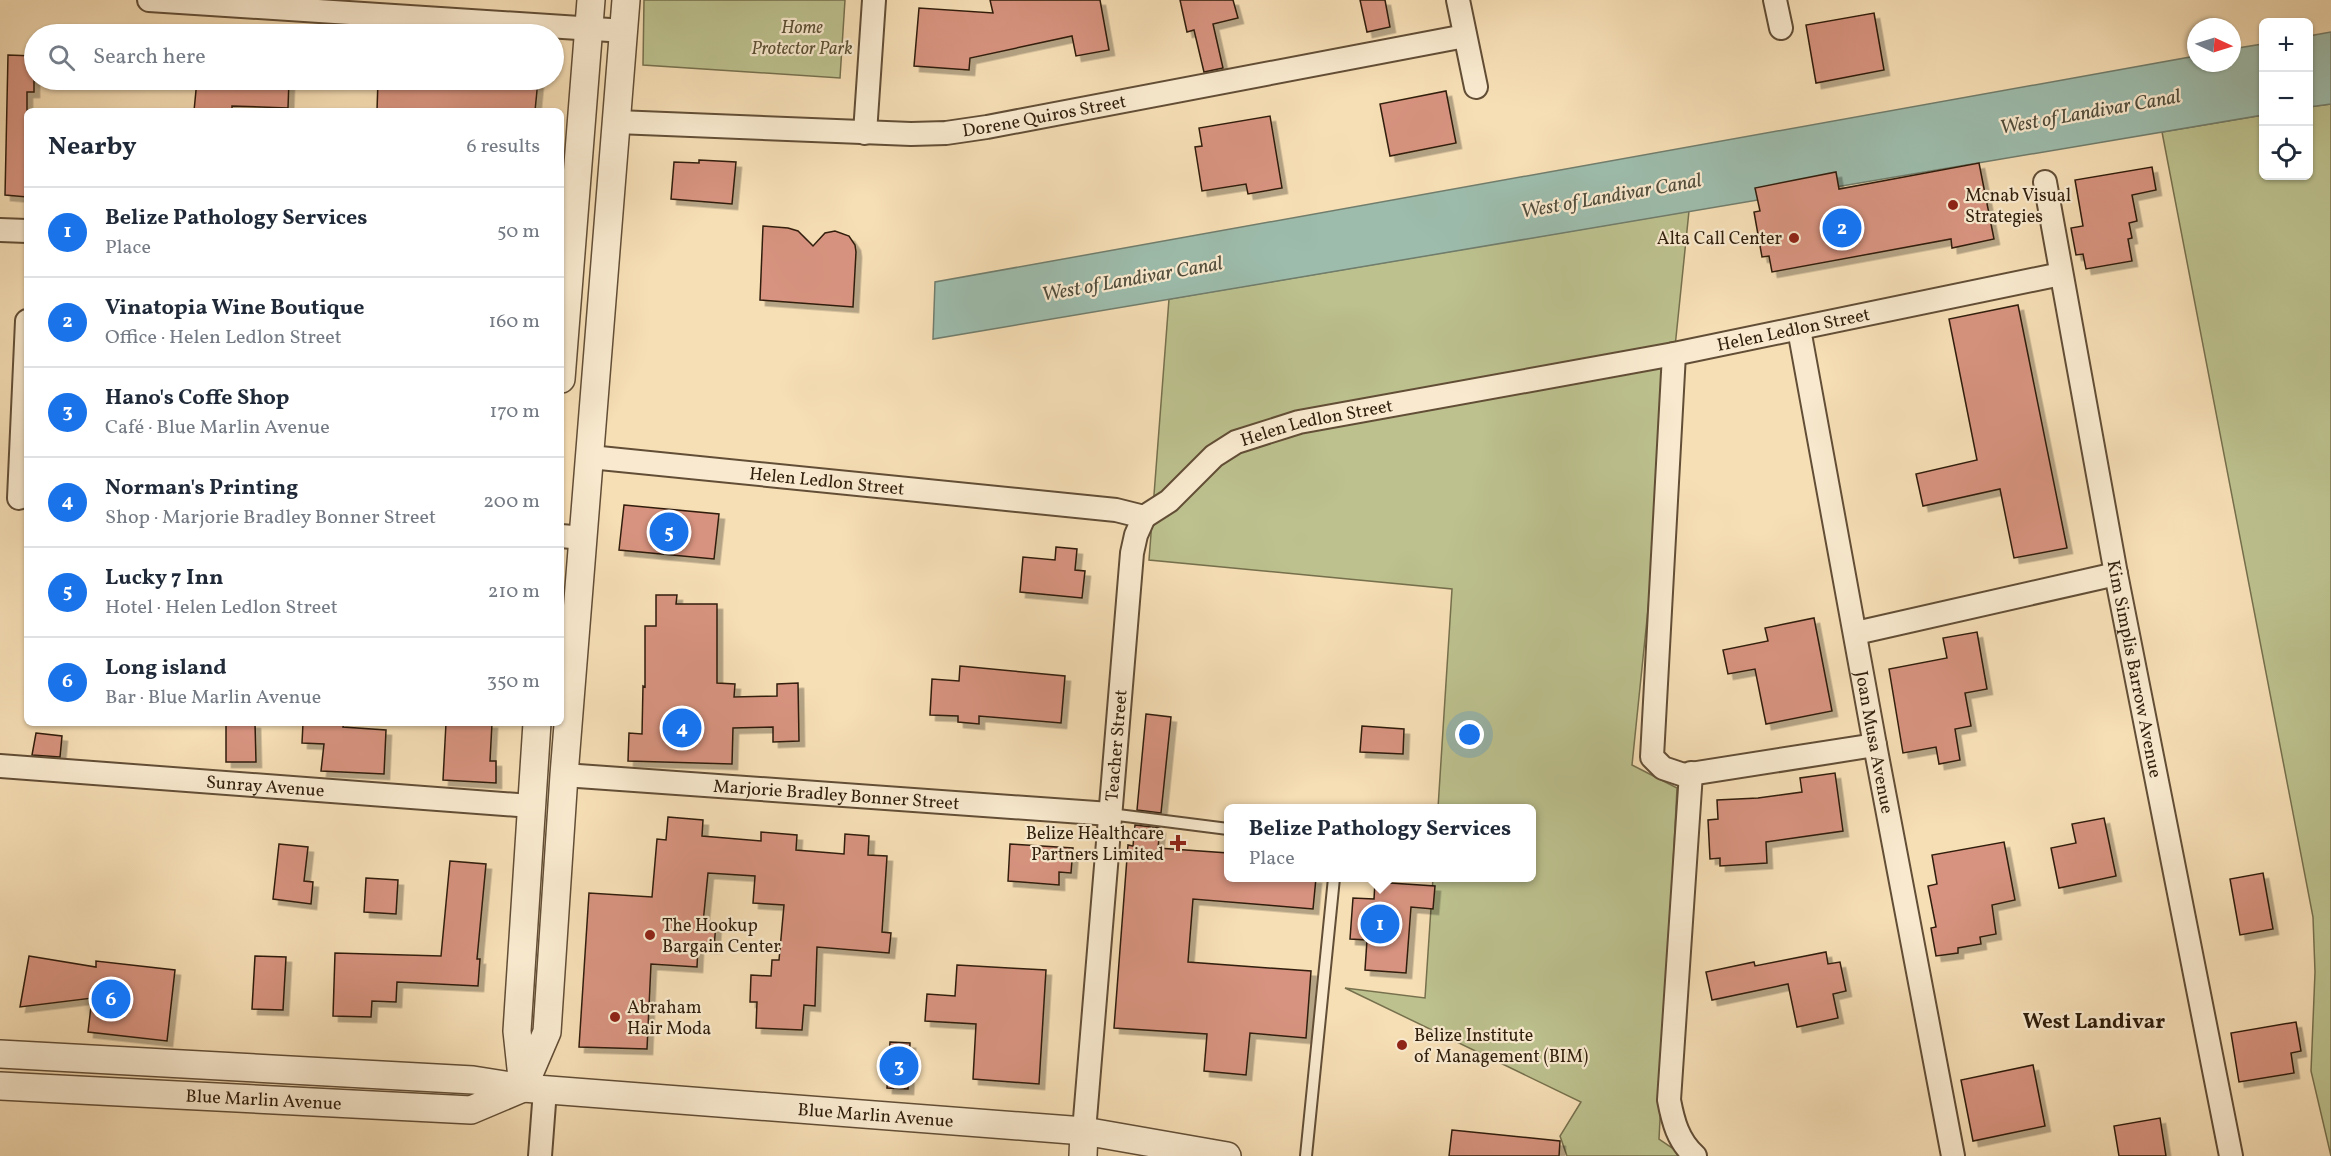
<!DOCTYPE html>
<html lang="en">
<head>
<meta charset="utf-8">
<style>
	body { margin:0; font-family:Vollkorn,serif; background:#f6f6f7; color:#1f2937 }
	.controls { position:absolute; right:18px; top:18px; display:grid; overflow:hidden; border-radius:9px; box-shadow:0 2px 4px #0004 }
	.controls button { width:54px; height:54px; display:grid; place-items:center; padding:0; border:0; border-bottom:2px solid #e0e1e3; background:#fff; color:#1f2937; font:30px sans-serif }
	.compass { position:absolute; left:2187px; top:18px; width:54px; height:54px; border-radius:50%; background:#fff; box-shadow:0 2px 4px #0004; rotate:94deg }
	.you { position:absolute; left:1470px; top:735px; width:21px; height:21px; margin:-15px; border:4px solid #fff; border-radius:50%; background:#1a73e8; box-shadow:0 0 0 9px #1a73e833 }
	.badge { display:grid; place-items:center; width:39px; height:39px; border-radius:50%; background:#1a73e8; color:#fff; font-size:20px; font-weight:700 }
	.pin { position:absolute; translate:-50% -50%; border:3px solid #fff; box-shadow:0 2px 6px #0006 }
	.popup { position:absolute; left:1224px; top:804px; width:312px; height:78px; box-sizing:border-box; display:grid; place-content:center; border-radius:9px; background:#fff; filter:drop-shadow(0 2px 4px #0005); font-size:20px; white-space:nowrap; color:#747a83 }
	.popup b { font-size:22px; color:#1f2937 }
	.popup::after { content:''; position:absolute; left:50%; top:100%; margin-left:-12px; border:12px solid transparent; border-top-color:#fff }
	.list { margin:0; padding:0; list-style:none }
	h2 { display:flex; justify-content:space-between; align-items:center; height:78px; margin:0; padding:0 24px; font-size:26px }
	h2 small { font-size:20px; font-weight:400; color:#747a83 }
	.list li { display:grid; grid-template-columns:39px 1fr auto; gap:18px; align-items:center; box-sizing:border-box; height:90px; padding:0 24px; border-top:2px solid #e0e1e3 }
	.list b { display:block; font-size:22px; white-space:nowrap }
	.list p { margin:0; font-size:20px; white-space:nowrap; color:#747a83 }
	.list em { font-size:20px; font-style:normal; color:#747a83 }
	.icon { flex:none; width:33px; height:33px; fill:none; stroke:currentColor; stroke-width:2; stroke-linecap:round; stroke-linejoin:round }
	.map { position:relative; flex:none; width:2331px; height:1156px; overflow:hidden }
	.search { position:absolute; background:#fff; box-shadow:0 2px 4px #0004; left:24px; top:24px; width:540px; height:66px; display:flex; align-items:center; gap:15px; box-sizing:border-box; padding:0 21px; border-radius:33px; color:#747a83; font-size:22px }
	.panel { position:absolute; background:#fff; box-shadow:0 2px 4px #0004; left:24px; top:108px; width:540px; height:618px; border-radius:9px }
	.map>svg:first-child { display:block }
	.green { fill:#bcc18e; stroke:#76704d; stroke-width:1.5 }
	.water { fill:#9dbcac; stroke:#717d6c; stroke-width:1.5 }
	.building { fill:#d7937f; stroke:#301e0c; stroke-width:1.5; filter:url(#shadow) }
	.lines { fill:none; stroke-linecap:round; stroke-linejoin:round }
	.service-casing { stroke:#624e36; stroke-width:14 }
	.minor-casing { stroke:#624e36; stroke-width:26 }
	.tertiary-casing { stroke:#624e36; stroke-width:30 }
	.service { stroke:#f9eacf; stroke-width:10 }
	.minor { stroke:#f9eacf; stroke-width:22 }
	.tertiary { stroke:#f9eacf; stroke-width:27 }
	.poi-dot { fill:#8f2418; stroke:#f9eacf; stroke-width:2 }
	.labels { text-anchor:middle; stroke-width:4.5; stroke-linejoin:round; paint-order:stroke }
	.park-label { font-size:18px; font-style:italic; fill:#5a4f33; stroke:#f9eacf }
	.street-label { font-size:18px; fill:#301e0c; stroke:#f9eacf }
	.poi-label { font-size:18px; fill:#301e0c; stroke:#f9eacf; text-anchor:start }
	.water-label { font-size:20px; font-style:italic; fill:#514d3c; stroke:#f9eacf }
	.quarter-label { font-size:21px; font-weight:bold; fill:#301e0c; stroke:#f9eacf }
</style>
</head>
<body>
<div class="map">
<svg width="2331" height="1156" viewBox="0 0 2331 1156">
	<defs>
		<filter id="shadow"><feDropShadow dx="5.5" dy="5.5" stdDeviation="0" flood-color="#0004"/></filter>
	</defs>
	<rect width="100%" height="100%" fill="#f6deb5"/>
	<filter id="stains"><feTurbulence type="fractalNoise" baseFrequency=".00333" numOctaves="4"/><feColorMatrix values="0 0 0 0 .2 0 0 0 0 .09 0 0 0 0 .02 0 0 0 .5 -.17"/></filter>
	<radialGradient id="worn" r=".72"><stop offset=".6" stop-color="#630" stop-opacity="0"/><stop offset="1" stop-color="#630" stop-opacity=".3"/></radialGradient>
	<path class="green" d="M644,0h201l-5,78 -197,-13z
		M2331,104v1052l-20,-85 4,-99 -2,-55 -151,-785 101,-17 1,61h44l1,-69z
		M1689,211l-57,554 45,23 -18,351 25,17h-117l-7,-20 21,-34 -236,-114 80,10 8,-120h99v-70h-94l14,-219 -303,-29 20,-261z"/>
	<path class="water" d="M2331,32v72l-22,3v-71z
		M2263,44v71l-1330,224 2,-57 1261,-226v7h36v-14z"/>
	<path class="building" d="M990,0h110l9,50 -33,6 -4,-20 -102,22 -1,12 -55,-4 5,-58 74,5z
		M1180,0h53l5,18 -25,6 10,44 -19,4 -10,-42 -7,2z
		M1360,0h25l5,27 -23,5z
		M1874,13l10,57 -68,13 -10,-58z
		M8,55l26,1v36h-7v105l-22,-2z
		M197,80h92l-1,28 -56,-2v5h-38z
		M378,80h160l-3,31h-158z
		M1446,91l10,52 -66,13 -10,-52z
		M1270,116l12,72 -34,6 -2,-10 -44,7 -7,-44 7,-1 -3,-18z
		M699,160l37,2 -4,42 -61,-5 3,-37 25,1z
		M1979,163l15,76 -42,9 -1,-9 -179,33 -3,-16 -7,1 -8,-45 6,-1 -5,-23 81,-16 3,17z
		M2152,167l4,23 -24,5 5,26 -8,2 3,15 -4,1 4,22 -46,8 -3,-15 -7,1 -5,-27 12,-2 -8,-46z
		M763,226l25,2 10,3 15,15 12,-13 10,-2 14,5 6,9 1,7 -3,55 -93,-7z
		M2018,305l49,243 -53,10 -14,-69 -77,17 -7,-32 61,-14 -28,-141z
		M624,505l95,9 -5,45 -95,-9z
		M1056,547l21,2 -2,21 10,1 -3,27 -62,-6 3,-35 32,3z
		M656,595h21l-1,9h41v79l18,1 -1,13 43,-1v-12l21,-1 1,58 -26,1v-15l-40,1 -1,36 -104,-3 1,-28 13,1 1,-48 2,1v-61h11z
		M1814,618l18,93 -66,13 -11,-55 -27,5 -5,-24 45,-9 -3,-13z
		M1977,632l10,57 -22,4 6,33 -16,3 5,31 -21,4 -3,-17 -33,6 -14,-84 58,-11 -4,-20z
		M960,666l105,10 -4,47 -82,-7v8l-21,-2v-6l-28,-1 2,-36 27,2z
		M1146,714l25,3 -10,96 -24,-3z
		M226,723h29l1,39h-30z
		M303,723h41l-1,4 43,3 -2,44 -63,-3 3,-27 -22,-1z
		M446,723h46l-2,38h6v22l-53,-3z
		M1362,726l42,3 -1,25 -43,-2z
		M36,733l26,3 -2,21 -28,-2z
		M1835,773l8,58 -77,11 1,21 -47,3v-8l-10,1 -2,-39 10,-1 -1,-19 41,-2 44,-6 -2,-14z
		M668,817l35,3 -1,16 59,5v-9l36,3 -1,15 48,4 1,-20 24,2 -1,19 19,1 -5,76 9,1 -2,20 -72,-6 -2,59 -11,-1 -2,25 -46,-2 1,-26h-7l1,-27 20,1 1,-16h7l5,-55 -31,-2 2,-27 -47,-3 -5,50h13l-2,25 -16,-1 -1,20 -46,-3 -4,85 -68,-2 10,-154 63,4 5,-58 9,1z
		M2104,818l12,58 -57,12 -8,-40 25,-5 -4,-19z
		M1135,825l25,3 -2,20 70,5v25h88l-3,31 -120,-10 -5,63 123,9 -5,67 -56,-5 -4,42 -42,-4 3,-37 -93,-6 14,-183 5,1z
		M2004,842l11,58 -23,5 4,29 -16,3 1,7 -23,4v5l-22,3 -5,-28 5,-1 -8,-41 9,-2 -5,-29z
		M279,844l29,3 -4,34 9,1 -2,22 -38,-5z
		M1010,844l63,4 -2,25 -12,-1v13l-51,-4z
		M450,861l36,3 -9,95h3l-2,27 -81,-4 -1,20 -24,-1 -1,16 -38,-1 2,-63 106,3z
		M2263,873l10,56 -33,6 -10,-56z
		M366,878l32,2 -2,34 -32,-2z
		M1375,882l60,4 -2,23 -22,-2 -5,66 -41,-3 2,-30 -17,-1 3,-41 21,1z
		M1826,952l2,12 12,-2 6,29 -13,3 5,24 -41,9 -9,-43 -76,16 -6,-28 48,-10 1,4z
		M29,956l67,11v-6l79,9 -8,71 -79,-9 4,-34 -72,9z
		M255,956l31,1 -3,53 -31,-1z
		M957,965l89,5 -7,114 -66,-5 3,-55 -51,-3 2,-27 28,2z
		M2296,1022l5,29 -10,2 3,20 -55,9 -8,-49z
		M890,1042l20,1 -2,46 -21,-1z
		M2033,1065l12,61 -72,15 -12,-61z
		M2160,1118l6,38h-47l-5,-30z
		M1452,1130l108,11 -1,15h-110z"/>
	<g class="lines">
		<g class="service-casing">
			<path id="service" d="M1110,814l118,15
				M1306,1156l28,-278"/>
		</g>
		<g class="minor-casing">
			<g id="minor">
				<path d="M149,0l476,31"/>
				<path d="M1458,0l18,87"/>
				<path d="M1775,0l6,28"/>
				<path id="s1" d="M617,122l294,12 35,-1 41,-6 478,-91"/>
				<path d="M865,133l9,-133"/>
				<path id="s2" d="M2045,182l71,392 115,582"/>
				<path d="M0,230l27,1"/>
				<path id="s3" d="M1799,329l76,416 78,411"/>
				<path d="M1674,354l-22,403 11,11 21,7 191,-30"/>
				<path id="s4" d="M590,457l526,53 28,7 25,-16 45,-45 22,-14 63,-20 375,-68 387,-80"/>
				<path d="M19,498l8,-177"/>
				<path d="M561,536l22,2"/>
				<path d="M1856,633l260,-59"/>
				<path id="s5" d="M0,766l531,40"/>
				<path d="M1691,773l-22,327c4,21 9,41 26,56"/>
				<path id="s6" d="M564,775l546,39"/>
				<path id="s7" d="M1084,1131l48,-578 4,-18 8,-18"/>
				<path d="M540,1156l5,-66"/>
			</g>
		</g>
		<g class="tertiary-casing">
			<g id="tertiary">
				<path d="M561,379l30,-379"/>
				<path id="s8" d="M0,1054l473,26 50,8 561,43 143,25"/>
				<path id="s9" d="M0,1086l471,24 52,-22"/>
				<path d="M523,1087l-6,-56 20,-308"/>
				<path d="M523,1088l24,-56 17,-257 62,-775"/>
				<path d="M1083,1156l1,-25"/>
			</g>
		</g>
		<use href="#service" class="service"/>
		<use href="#minor" class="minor"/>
		<use href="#tertiary" class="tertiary"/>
	</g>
	<g class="poi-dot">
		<circle cx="1953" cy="205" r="6"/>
		<circle cx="1794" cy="238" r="6"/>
		<path d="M1175 834h6v6h6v6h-6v6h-6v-6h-6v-6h6z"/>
		<circle cx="650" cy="935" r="6"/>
		<circle cx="615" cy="1017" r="6"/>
		<circle cx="1402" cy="1045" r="6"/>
	</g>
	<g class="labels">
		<g class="park-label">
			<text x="802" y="33">Home<tspan x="802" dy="21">Protector Park</tspan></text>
		</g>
		<g class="street-label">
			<text dy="6" stroke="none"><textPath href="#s1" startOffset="429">Dorene Quiros Street</textPath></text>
			<text dy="6" stroke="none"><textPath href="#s4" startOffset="1246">Helen Ledlon Street</textPath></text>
			<text dy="6" stroke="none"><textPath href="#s4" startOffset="760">Helen Ledlon Street</textPath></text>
			<text dy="6" stroke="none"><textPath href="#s4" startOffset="238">Helen Ledlon Street</textPath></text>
			<text dy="6" stroke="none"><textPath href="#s2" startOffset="495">Kim Simplis Barrow Avenue</textPath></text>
			<text dy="6" stroke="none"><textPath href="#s3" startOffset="420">Joan Musa Avenue</textPath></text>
			<text dy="6" stroke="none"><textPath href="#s7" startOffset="387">Teacher Street</textPath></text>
			<text dy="6" stroke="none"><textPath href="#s5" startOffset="266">Sunray Avenue</textPath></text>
			<text dy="6" stroke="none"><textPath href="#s6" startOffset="273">Marjorie Bradley Bonner Street</textPath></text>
			<text dy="6" stroke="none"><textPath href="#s9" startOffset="264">Blue Marlin Avenue</textPath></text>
			<text dy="6" stroke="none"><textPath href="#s8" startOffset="878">Blue Marlin Avenue</textPath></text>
		</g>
		<g class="poi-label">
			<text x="1965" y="201">Mcnab Visual<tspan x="1965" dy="21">Strategies</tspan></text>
			<text x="1782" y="244" text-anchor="end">Alta Call Center</text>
			<text x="1164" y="839" text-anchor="end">Belize Healthcare<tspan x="1164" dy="21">Partners Limited</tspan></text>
			<text x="662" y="931">The Hookup<tspan x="662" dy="21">Bargain Center</tspan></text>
			<text x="627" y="1013">Abraham<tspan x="627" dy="21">Hair Moda</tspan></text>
			<text x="1414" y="1041">Belize Institute<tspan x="1414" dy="21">of Management (BIM)</tspan></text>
		</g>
		<g class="water-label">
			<text transform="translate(2090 111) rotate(-10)" y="7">West of Landivar Canal</text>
			<text transform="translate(1611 195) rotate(-10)" y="7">West of Landivar Canal</text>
			<text transform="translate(1132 278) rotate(-10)" y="7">West of Landivar Canal</text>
		</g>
		<g class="quarter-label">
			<text x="2094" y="1028">West Landivar</text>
		</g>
	</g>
	<rect width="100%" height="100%" filter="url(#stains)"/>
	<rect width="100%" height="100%" fill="url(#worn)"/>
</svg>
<div class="controls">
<button>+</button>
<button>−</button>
<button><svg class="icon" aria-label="locate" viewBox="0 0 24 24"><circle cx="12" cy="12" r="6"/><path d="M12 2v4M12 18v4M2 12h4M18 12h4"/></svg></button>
</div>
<svg class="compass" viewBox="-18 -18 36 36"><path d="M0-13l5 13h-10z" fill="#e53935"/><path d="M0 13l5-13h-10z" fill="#747a83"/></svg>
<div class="you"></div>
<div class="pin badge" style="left:1380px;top:924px">1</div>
<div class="popup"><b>Belize Pathology Services</b>Place</div>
<div class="pin badge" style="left:1842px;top:228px">2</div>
<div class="pin badge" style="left:899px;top:1066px">3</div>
<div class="pin badge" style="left:682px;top:728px">4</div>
<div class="pin badge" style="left:669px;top:532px">5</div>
<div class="pin badge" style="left:111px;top:999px">6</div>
<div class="search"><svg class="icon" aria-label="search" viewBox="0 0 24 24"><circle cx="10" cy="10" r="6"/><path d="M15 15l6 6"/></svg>Search here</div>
<section class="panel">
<h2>Nearby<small>6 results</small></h2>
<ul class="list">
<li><span class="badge">1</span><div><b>Belize Pathology Services</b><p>Place</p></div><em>50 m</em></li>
<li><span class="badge">2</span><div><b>Vinatopia Wine Boutique</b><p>Office · Helen Ledlon Street</p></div><em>160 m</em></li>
<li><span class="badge">3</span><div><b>Hano's Coffe Shop</b><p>Café · Blue Marlin Avenue</p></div><em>170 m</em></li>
<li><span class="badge">4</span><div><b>Norman's Printing</b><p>Shop · Marjorie Bradley Bonner Street</p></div><em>200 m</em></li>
<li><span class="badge">5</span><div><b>Lucky 7 Inn</b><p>Hotel · Helen Ledlon Street</p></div><em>210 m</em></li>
<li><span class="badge">6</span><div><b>Long island</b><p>Bar · Blue Marlin Avenue</p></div><em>350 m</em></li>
</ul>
</section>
</div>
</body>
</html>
